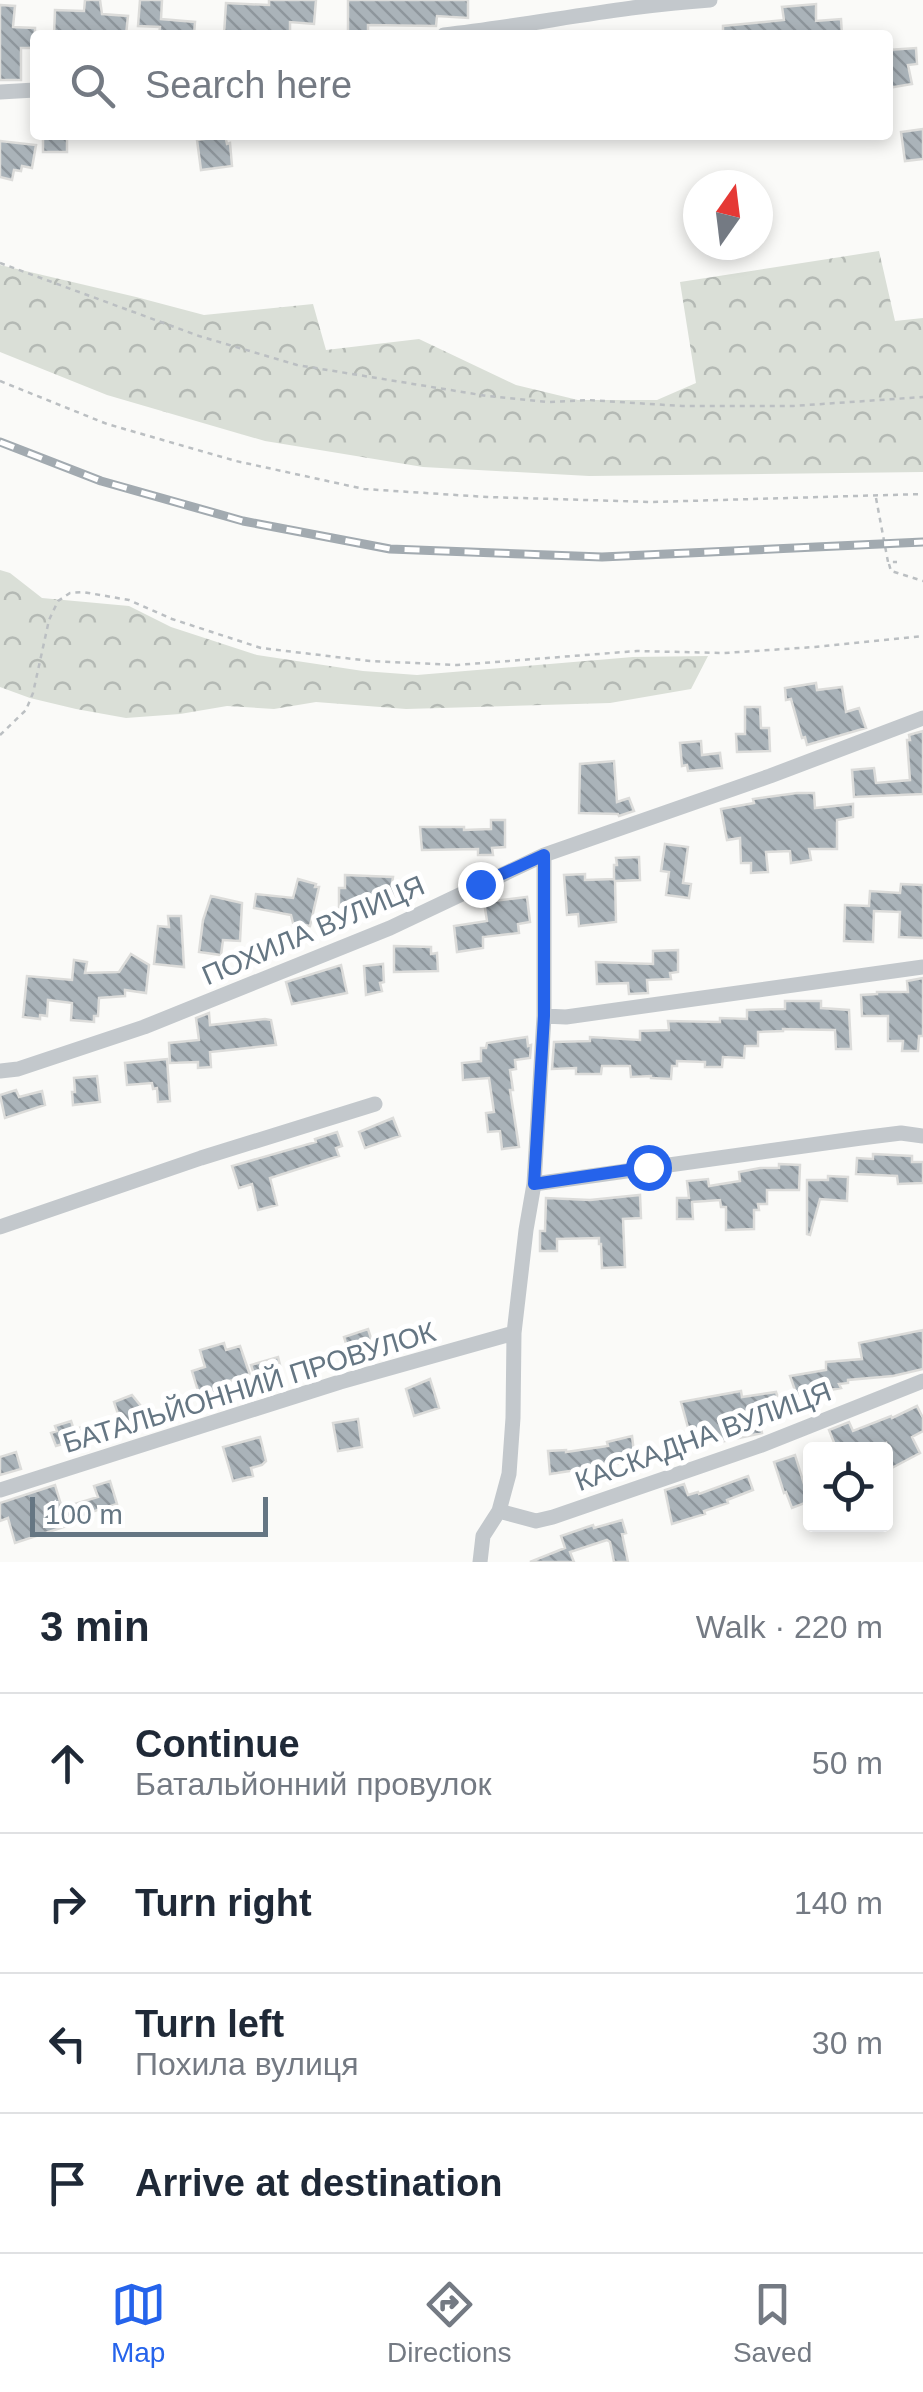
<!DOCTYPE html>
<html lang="en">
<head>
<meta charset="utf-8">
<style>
	body { margin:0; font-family:Arial,sans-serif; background:#f2f2f3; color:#1f2937 }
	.controls { position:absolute; right:30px; bottom:30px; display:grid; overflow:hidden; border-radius:10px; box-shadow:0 5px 15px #0003 }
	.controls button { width:90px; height:90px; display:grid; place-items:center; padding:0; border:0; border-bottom:2px solid #e0e1e3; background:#fff; color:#1f2937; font:50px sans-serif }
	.compass { position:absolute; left:683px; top:170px; width:90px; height:90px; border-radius:50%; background:#fff; box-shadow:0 5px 15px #0003; rotate:14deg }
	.scale { position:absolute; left:30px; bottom:25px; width:238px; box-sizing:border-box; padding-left:10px; border:5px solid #657683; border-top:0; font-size:28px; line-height:35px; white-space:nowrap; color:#657683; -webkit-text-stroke:8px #fff; paint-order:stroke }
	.stop { position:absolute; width:30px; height:30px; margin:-22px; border:8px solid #2563eb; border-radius:50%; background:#fff }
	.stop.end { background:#2563eb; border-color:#fff; box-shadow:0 2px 10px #0008 }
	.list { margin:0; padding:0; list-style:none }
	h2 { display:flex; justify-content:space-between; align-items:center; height:130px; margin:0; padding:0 40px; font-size:42px }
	h2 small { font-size:32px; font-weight:400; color:#747a83 }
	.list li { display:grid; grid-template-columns:65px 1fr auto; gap:30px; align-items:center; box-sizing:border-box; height:140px; padding:0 40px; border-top:2px solid #e0e1e3 }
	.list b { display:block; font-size:38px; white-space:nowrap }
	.list p { margin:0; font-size:32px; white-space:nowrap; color:#747a83 }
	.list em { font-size:32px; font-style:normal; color:#747a83 }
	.icon { flex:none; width:55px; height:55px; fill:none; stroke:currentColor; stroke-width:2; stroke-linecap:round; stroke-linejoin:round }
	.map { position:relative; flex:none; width:923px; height:1562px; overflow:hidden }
	.search { position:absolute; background:#fff; box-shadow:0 5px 15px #0003; left:30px; right:30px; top:30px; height:110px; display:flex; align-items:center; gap:25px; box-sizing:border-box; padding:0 35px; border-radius:10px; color:#747a83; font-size:38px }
	.sheet { height:690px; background:#fff }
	nav { display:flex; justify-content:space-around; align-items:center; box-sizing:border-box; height:140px; border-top:2px solid #e0e1e3; background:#fff; font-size:28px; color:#747a83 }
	nav a { display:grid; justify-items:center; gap:5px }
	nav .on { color:#2563eb }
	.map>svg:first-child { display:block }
	.forest { fill:url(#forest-crowns) }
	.building { fill:url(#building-back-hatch); stroke:#dcdcda; stroke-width:2.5 }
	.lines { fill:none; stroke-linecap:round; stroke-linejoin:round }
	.path { stroke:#bbbfc2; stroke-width:2.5; stroke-dasharray:5 5; stroke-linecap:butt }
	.minor { stroke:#c3c8cc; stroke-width:15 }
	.rail-casing { stroke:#a2aab0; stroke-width:9 }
	.rail { stroke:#fff; stroke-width:5; stroke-dasharray:15; stroke-linecap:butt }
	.route { stroke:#2563eb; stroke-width:12 }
	.labels { text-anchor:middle; stroke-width:10; stroke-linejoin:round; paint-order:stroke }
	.street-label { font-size:28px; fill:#657683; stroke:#fff }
</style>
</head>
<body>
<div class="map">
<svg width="923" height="1562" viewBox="0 0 923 1562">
	<defs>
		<pattern id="forest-crowns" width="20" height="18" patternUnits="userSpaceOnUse" patternTransform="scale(2.5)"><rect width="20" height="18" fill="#dadfd7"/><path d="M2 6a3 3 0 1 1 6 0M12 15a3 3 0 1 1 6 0" fill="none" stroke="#b4b9b4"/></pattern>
		<pattern id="building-back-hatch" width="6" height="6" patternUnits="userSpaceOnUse" patternTransform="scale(2.5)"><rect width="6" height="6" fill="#aab3b9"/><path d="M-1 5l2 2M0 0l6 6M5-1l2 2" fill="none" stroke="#8e969c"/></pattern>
	</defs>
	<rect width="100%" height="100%" fill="#fafaf8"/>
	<path class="forest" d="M879,251l16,70 28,-3v154l-334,4 -166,-9 -158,-26 -158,-46 -107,-43v-87l136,32 68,18 109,-11 13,46 93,-11 97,46 62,15h79l39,-17 -16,-101z
		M0,570l10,3 32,25 87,8 42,21 86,28 106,16 54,4 216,-18 75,-1 -17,33 -81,14 -204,6 -90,-7 -42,7 -47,-3 -47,8 -54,4 -50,-9 -46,-11 -30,-11z"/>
	<path class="building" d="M85,0h15l2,14 26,2 -2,19h-72l1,-25 29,1z
		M140,0h22l-1,19 34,3 -1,13h-35l1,-8 -22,-1z
		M269,0h47l-2,24 -24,-2v13l-47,-2v2h-19l2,-32 43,2z
		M348,0h120v18l-31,-2 -1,10 -68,-1v9h-20z
		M816,4v17l25,-2 1,16h-119v-9l61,-6 -2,-13z
		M0,5l15,1 -2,21 22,1v20h-14v32h-21z
		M916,48l1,16 -9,1 4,19 -24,4v-38z
		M923,129v30l-18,2 -4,-29z
		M211,135h14l2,9 3,-1 2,23 -31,4 -4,-30 14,-2z
		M43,138h24v14h-24z
		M0,141l36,4 -4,23 -10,-2 -1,5 -7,-1 -2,10 -12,-3z
		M816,683l1,7 25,-3 4,25 13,-4 7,20 -59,17 -2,-8 -3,1 -11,-39 -5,1 -1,-12z
		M745,707h15l1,21h8l1,23 -33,1 -1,-18h9z
		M923,731v63l-69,3 -2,-27 22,-2 2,15 34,-3 -3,-40h3l-1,-5z
		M701,741l1,14 18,-2 2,15 -34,3 -1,-6 -5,1 -2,-23z
		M614,761l3,41 12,-4 5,13 -15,5 -1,-2 -39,-1 1,-49z
		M797,793h17l1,15 38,-4v13l-16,3v29h-28l2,11 -20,3 -1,-12 -24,1 2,20 -17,1v-10h-10l-1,-25 -13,2 -6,-31 33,-6 -1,-4z
		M491,820h14v27l-13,1 1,7h-15v-6l-56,1 -2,-23h44v3l27,-1z
		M665,844l23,3 -5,36 8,1 -2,14 -23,-3 3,-23 -8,-1z
		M639,857l1,23 -25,1 1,41 -37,4 -1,-12 -11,1 -3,-40 21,-1v6l29,-1v-14h3l-1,-7z
		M345,875l48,2 -1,7 5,-1 -3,17h-4l-1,6 -28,-4v9h-22v-23h6z
		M298,879l18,5 -1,3h4l-9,39 -17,-3 -2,-8 -37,-7 2,-14 37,4z
		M901,884l22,1v53l-24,-1 1,-25 -26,-1 -1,31 -29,-1 1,-36 24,1 1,-15 30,2z
		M211,896l31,7 -2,38 -17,-1 -2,15 -22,-3 4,-32z
		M527,897l3,25 -12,2 1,9 -36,4v11l-26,4 -3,-26 33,-5 -3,-19z
		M168,916h13l3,51 -30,-3 4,-38 11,1z
		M394,946l37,1v7l6,-1 1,18 -44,1z
		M678,950v22l-8,1 1,6 -24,1 1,13 -19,1 -1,-11 -31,1 -1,-22 57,2v-13z
		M131,954l18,11 -3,28 -21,-3v6l-26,2 -1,18h-4v6l-23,-2 1,-17 -24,-3 -1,16 -7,-1v4l-17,-2 4,-41 45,4 2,-20 13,2 -2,11 34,-1z
		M383,964l1,18 -4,1 2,8 -16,4 -2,-29z
		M341,965l6,28 -55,11 -6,-22z
		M923,978v58h-4l-1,15h-16l1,-10h-15v-25h-26l-1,-21 16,-1v-2h31l-1,-11z
		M785,1001h36v7l28,2 2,39h-15l-1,-19 -52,-1v2l-25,1v14h-13l-1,12 -21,-1 -1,10h-17v-5l-28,-1v5h-5l-1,13 -20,-1v-2l-20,1 -1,-11h-28l-1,8h-25v-6l-24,1 2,-27 36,-1v-4l50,3v-9l29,-1 -1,-9 52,1v-4l27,1v-9l38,-1z
		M209,1013l1,12 55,-6 6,1 5,25 -66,7 1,15 -13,1v-6l-28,1 -1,-20 30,-3 -3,-22z
		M527,1037l1,9 3,-1 -1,13 -15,2 1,9 -6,1 3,20h-3l9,57 -17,2 -2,-18 -12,1 -2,-19 8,-1 -5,-34 -26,2 -1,-17 19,-2v-13h5l1,-5z
		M167,1059l3,42 -12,1 -1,-14 -4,1 -1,-6 -25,2 -2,-22z
		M97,1076l3,26 -27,3 -1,-13h3l-1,-14z
		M16,1090l3,7 23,-6 3,14 -40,13 -5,-23z
		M393,1118l7,18 -35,12 -6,-16z
		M337,1132l5,14 -6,2 3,8 -69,22 7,27 -19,5 -6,-26 -13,4 -7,-22 84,-24 -1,-3z
		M873,1154l39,2v6h11v21l-25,1 -1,-8 -41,-2 1,-16 16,1z
		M779,1164l21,1 -1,25h-32v14h-9l1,6h-5v19l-28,1v-23h-5l-1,-7 -28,2 1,17h-16v-21h12l-2,-17 21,-2 1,7 31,-5 -1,-9 21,-4h19z
		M828,1176l20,1 -1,24 -27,-2 -10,36 -3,-1v-54h21z
		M640,1195l1,23 -18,1 2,48 -23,1 -1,-24h-2v-6l-42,1v12h-17v-20h5l1,-33 44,2z
		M368,1329l7,22 -24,8 -7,-22z
		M923,1330v39l-30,7 -45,4v3l-9,1 2,4 -44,8 -7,-20 36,-6v-8l36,-3 -3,-16z
		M224,1343l2,7 14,-4 10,29 -28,8 4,13 -20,6 -2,-6 -4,1 -8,-26 13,-4 -5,-17z
		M278,1357l6,24 -22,6 -2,-5 -4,-2 -5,-15z
		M430,1379l9,29 -25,8 -8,-27z
		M741,1391l1,6 34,-5 4,12 -6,1 1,9 -16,2 3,17 -42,9 -3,-7 -25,7 -11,-40z
		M132,1395l17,21 -27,10 -8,-24z
		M917,1406l6,12v13l-11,6 8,16 -34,18v-28l-22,7h-27l-8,-20 20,-8 4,9 38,-15 1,2z
		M358,1419l4,28 -24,4 -5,-28z
		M71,1421l3,9 24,-9 3,13 -24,9 -1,-3 -20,6 -5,-13 6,-2 -2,-5z
		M632,1436l3,25 -85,13 -2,-23 18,-1v2l42,-6 -1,-4z
		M260,1437l6,24 -4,4 -11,3 2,8 -20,5 -10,-34z
		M16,1452l5,17 -21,6v-18z
		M795,1455l10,32 5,-2v16l-18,7 -6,-16 -2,1 -10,-31z
		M748,1476l5,14 -26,10 1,3 -24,8 1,3 -33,10 -7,-34 19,-6 4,11 10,-3 1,2z
		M110,1481l7,23 -29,9 1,3 -11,3 1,3 -64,21 -7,-25 -8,3v-18l55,-18 7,23 36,-11 -4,-11z
		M622,1520l4,13 -4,1 6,28h-14l-4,-20 -3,-2 -37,12 4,10h-44l35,-14 -4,-12 32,-11 1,3z"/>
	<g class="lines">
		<path class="path" d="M0,263l199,73 98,29 190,31 61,6 40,-2 94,6h111l130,-9
			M0,381l107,43 129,37 128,28 123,8 165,5 271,-8
			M876,498l12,64h9
			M889,564l2,7 32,10
			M0,735l26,-25 7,-17 16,-73 9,-19 12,-8 13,-1 46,8 43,19 89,29 109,13 87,4 180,-14 87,2 91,-6 108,-11"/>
		<path class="minor" d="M444,35c89,-10 176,-29 266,-35
			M0,92l35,-2
			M544,1016l22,1 357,-50
			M0,1071l18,-2 126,-42 246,-99 154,-73 226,-79 153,-58
			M534,1184l327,-46 40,-5 22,3
			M0,1227l201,-69 174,-54
			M0,1490l340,-108 174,-49
			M499,1511l37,10 17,-4 206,-71 164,-65
			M480,1562l3,-26 16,-25 10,-37 4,-56 1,-85 12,-103 8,-46 10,-168v-161"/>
		<g class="rail-casing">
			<path id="rail" d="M0,442l101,39 142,40 147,28 212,8 321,-15"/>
		</g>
		<use href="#rail" class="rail"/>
	</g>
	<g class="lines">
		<path class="route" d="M480,884l64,-29v161l-10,168 114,-17"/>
	</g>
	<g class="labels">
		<g class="street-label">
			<text transform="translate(313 930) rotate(-23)" y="10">ПОХИЛА ВУЛИЦЯ</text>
			<text transform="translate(249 1387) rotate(-17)" y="10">БАТАЛЬЙОННИЙ ПРОВУЛОК</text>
			<text transform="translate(703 1436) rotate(-20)" y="10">КАСКАДНА ВУЛИЦЯ</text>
		</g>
	</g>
</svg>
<div class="controls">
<button><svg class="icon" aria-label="locate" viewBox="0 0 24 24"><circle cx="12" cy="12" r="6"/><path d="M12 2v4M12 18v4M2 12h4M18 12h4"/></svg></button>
</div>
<svg class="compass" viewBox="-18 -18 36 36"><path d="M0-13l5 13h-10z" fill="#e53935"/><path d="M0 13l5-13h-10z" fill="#747a83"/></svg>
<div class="scale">100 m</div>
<div class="stop" style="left:648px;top:1167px"></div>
<div class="stop end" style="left:480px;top:884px"></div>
<div class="search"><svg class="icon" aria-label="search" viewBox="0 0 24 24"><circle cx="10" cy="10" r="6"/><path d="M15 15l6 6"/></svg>Search here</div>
</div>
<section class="sheet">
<h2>3 min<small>Walk · 220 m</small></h2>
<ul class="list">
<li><svg class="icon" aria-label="ahead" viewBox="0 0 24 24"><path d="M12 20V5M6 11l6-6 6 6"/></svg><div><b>Continue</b><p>Батальйонний провулок</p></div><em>50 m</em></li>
<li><svg class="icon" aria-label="right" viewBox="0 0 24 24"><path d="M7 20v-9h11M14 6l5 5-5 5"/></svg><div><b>Turn right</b></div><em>140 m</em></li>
<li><svg class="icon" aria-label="left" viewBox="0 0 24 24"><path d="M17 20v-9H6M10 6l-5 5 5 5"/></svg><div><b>Turn left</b><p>Похила вулиця</p></div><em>30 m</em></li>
<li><svg class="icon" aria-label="arrive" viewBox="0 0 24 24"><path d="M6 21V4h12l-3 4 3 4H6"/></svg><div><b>Arrive at destination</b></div></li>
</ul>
</section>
<nav>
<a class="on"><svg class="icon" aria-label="map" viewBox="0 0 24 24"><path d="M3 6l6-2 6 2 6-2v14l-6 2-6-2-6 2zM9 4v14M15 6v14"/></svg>Map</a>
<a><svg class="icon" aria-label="directions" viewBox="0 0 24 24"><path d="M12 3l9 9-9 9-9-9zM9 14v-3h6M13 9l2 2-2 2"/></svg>Directions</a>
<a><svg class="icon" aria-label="saved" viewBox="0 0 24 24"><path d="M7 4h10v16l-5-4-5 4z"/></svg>Saved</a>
</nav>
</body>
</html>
